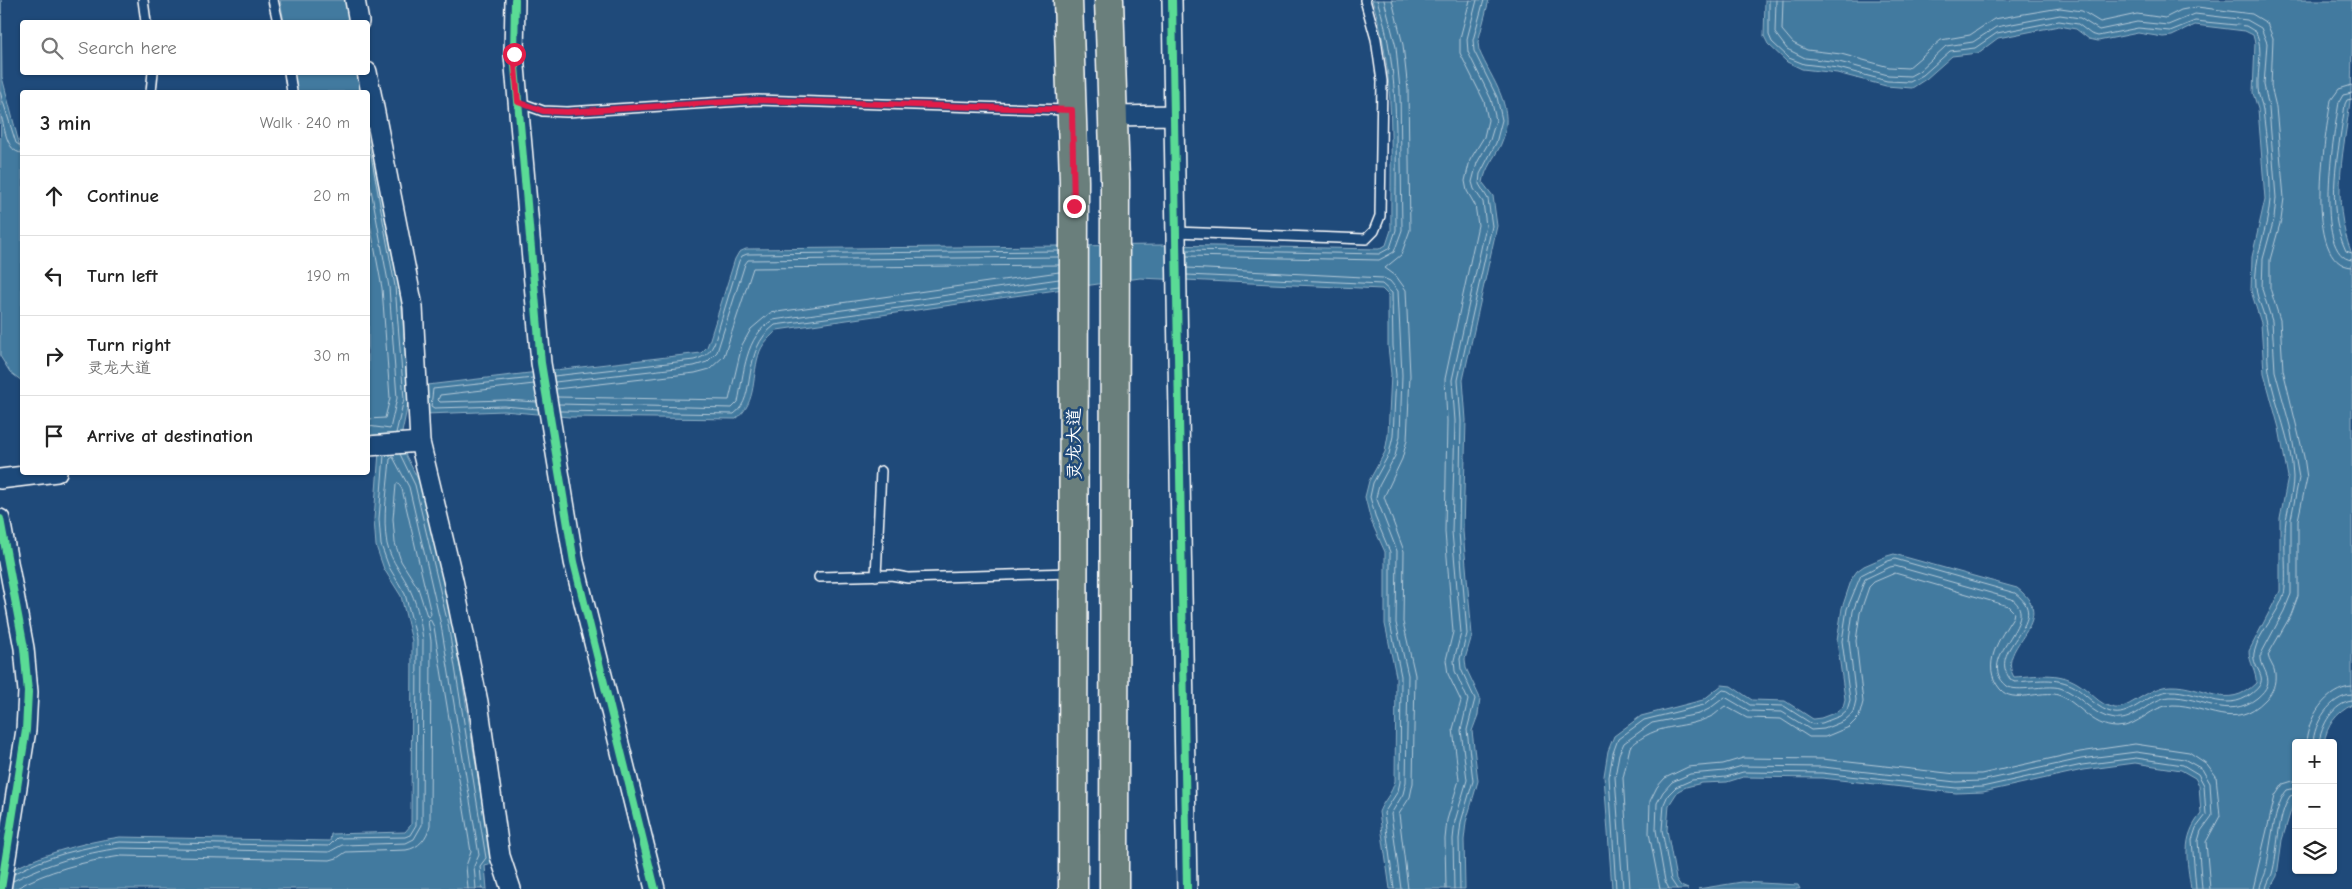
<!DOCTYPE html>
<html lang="en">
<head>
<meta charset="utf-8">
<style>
	body { margin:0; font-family:"Comic Neue","LXGW WenKai TC",sans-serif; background:#f6f6f6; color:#222 }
	.controls { position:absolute; right:15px; bottom:15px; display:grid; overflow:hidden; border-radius:5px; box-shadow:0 1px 4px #0004 }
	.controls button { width:45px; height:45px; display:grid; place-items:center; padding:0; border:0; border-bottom:1px solid #e0e0e0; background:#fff; color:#222; font:25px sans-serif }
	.stop { position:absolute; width:15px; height:15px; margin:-11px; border:4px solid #e11d48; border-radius:50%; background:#fff }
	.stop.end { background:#e11d48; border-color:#fff; box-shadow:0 1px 5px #0008 }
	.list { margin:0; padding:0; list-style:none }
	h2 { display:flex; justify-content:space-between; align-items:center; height:65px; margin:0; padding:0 20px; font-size:21px }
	h2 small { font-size:16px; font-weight:400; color:#767676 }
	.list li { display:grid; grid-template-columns:32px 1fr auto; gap:15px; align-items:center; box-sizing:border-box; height:80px; padding:0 20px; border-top:1px solid #e0e0e0 }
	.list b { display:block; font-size:19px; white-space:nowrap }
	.list p { margin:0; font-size:16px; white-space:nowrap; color:#767676 }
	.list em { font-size:16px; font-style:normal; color:#767676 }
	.icon { flex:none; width:28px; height:28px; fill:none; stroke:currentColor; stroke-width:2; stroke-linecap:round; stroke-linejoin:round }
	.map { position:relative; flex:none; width:2352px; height:889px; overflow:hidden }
	.search { position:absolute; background:#fff; box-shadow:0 1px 4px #0004; left:20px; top:20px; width:350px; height:55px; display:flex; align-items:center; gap:12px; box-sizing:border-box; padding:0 18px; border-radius:5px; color:#767676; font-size:19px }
	.panel { position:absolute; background:#fff; box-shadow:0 1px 4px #0004; left:20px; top:90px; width:350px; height:385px; border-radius:5px }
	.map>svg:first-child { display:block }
	.water { fill:#437a9f; stroke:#8eafc5 }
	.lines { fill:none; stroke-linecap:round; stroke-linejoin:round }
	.shore { stroke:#b4cad9; stroke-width:1 }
	.service-casing { stroke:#fff; stroke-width:12 }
	.minor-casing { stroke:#fff; stroke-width:22 }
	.primary-casing { stroke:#fff; stroke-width:31 }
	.service { stroke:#1f4a7a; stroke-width:9 }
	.minor { stroke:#1f4a7a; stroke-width:19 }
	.primary { stroke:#6b7f7c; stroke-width:28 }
	.cycleway-casing { stroke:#1f4a7a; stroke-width:11 }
	.cycleway { stroke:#5adb95; stroke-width:8 }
	.route { stroke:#e11d48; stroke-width:6 }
	.labels { text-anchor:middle; stroke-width:5; stroke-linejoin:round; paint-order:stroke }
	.street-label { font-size:18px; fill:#fff; stroke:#1f4a7a }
</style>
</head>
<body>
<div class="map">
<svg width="2352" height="889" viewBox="0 0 2352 889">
	<rect width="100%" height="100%" fill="#1f4a7a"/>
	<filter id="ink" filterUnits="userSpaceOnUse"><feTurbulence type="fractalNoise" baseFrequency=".02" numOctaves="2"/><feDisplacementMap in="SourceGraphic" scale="10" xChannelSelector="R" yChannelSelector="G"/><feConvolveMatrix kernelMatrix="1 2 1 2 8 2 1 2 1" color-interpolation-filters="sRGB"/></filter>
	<g filter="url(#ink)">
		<path class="water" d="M1,0l1,77 20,78v226l-12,-9 -10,-16z
			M280,0h65l5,22h-66z
			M1372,0h117l-11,42 1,8c13,31 38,58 22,94 -6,14 -16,23 -18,39l10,13 4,30 -34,154 3,40 -3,111 9,104 -7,24 1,9 14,30 -2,17 -6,16 6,50 -12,41 -2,18 1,49h-75l-11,-77c4,-11 13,-18 16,-31l1,-105 -11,-52v-72l-14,-31 -6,-24 4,-16 16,-29 3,-17 3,-61 -3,-28v-51l-6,-6 -242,-11 -363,52c-7,7 -13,12 -17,21 -9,24 -2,51 -24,68l-167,-2 -65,-6 -78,3 1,-29 274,-32 6,-6 3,-8 25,-80 4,-7 7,-3 417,-4 216,4 7,-4 5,-15c-1,-76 6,-157 -19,-230z
			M1765,0h587c0,30 0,62 -1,92 -6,59 -22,104 1,162v451c-16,8 -25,20 -28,38h-28v51l-14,46 -5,36 -7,13h-79c-4,-29 -10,-51 10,-75l-2,-29 -4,-7 -14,-8 -46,-7 -52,7 -100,22 -27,1 -134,-15 -79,-1 -16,5 -25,1 -16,4 -8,4 -9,14 -2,25 9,49 5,7 7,3h-76l-8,-113 4,-25 6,-15 27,-20 62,-16 19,-15 9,1 21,14 33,1 28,18 8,-1 16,-6 6,-5 2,-8 -8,-58 5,-33 10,-30 5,-7 7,-5 23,-10 7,-2 123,34c45,34 -22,57 -3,89 23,-1 43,-6 63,6 14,8 21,22 38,25 13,2 35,-22 56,-22 32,-1 56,26 85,-3 1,-12 -7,-20 -7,-32l31,-60v-73l8,-41 -9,-49 -15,-55 -3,-50 -10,-32 1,-34 13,-58 -7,-90 -5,-16 2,-50 -2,-8 -8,-4 -50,-6 -23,11 -9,1 -25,-4 -40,8 -9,-2 -13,-10 -17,-3 -61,12 -20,15 -26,3 -26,23 -14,9 -26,-2 -49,-13 -35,-4 -15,-7 -19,-18 -4,-8z
			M294,73h66l4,19h-66z
			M368,112l32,174 9,113 -8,38 2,13 17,33 33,140 39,241 -7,2 2,23h-487l2,-14c36,-20 77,-32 118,-38l210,4 1,-7 74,-2 6,-7 1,-184 -11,-45 -17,-27 -8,-23 -2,-27 6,-81h-12z
			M1742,882l56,3 2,4h-102z"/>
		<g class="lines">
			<path class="shore" d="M1392,0l11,45 5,45 2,140 -9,25 -16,13 11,8 10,14 4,85 -3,65 -5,19 -18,38 20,54 -1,71 12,53 -2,108 -3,14 -11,17 9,75
				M2352,85l-13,4 -8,11c-5,31 -29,165 21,167
				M0,92l16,51 6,4
				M2352,93l-9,2 -4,7c-4,26 -27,155 13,158
				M2352,99l-5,1 -2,4c-6,49 -21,100 1,147l6,2
				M0,112c5,13 5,40 22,41
				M368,139l27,147 9,113 -8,34
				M368,173l21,114 8,111 -7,31 -22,-3
				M368,213l14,75 8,110 -5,20 -17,1
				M1187,250l192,4 11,-6 6,-18c-1,-76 6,-158 -19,-230
				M1187,256l192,4 15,-8 8,-22 -2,-140 -4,-43 -12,-47
				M1187,268l196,10 7,3 8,10 4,84 -2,61 -5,20 -16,30 -3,11 21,54 -1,72 12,52 -2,107 -3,12 -12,20 10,75
				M1187,275l195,9 10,9 1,53 3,29 -3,61 -4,18 -16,29 -3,14 6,22 14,33v71l11,53 -1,106 -2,9 -14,22 10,76
				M554,376l140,-16c11,-3 17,-8 21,-19l24,-80 3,-5 5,-2 312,-3
				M533,378l-100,11 -2,17 3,2 70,-2 34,3
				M555,382l139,-16 13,-4 10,-10 28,-88 3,-4 311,-3
				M534,384l-94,11 -2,5 2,2 65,-2 32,2
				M556,389l139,-16 15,-4 14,-13 29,-88 306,-3
				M557,397l172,3 13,-55 9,-16 19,-16 289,-41
				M559,404l173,4 6,-6c6,-29 7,-66 35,-82l286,-41
				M560,411l174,3c24,-17 6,-63 41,-89l284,-39
				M400,454l15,31 33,139 38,234 -6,8 2,23
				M398,483l4,6 29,125 -2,3 -2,-1 -9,-28 -17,-27 -6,-18 -2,-24 3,-34z
				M2306,743c1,-24 20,-55 46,-56
				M2313,743c1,-20 17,-47 39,-48
				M2319,743c2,-17 14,-40 33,-42
				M14,874c31,-18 71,-27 106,-32l209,4 8,-8 68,-1 5,-2 6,-10 1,-185 -12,-46 -16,-27 -8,-22 -2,-26 5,-64
				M13,881c32,-17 71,-28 107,-33l209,4 13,-7 64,-2 8,-4 8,-14 1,-185c-2,-16 -5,-33 -12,-48 -7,-17 -20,-30 -24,-48 -5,-27 1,-58 3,-85l3,-2 16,30 32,138 38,230 -5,11 2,23
				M15,889c31,-18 70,-28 106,-33l209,4 7,-2 9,-6 60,-2c13,-2 21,-12 24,-25l1,-184 -3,-20 2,-2 4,8 37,225 -5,14 2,23
				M1446,889l-1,-50 2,-19 12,-40 -6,-51 8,-28 -13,-27 -2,-14 7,-28 -8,-100 2,-111 -2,-42 33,-154 -3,-20 -8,-14 -2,-10 5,-21 14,-23 4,-17 -4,-19 -24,-48v-15l10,-38
				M1454,889l-1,-50 2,-18 12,-41 -6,-50 7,-30 -13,-29 -1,-11 7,-27 -9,-101 3,-111 -3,-41 34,-154 -3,-24 -9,-13 -2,-7 5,-19 13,-23 6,-20 -5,-21 -23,-47 -1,-13 10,-39
				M1460,889l-1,-50 2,-17 12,-41 -6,-51 8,-31 -14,-30 -1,-10 7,-25 -8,-102 2,-111 -3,-41 34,-154 -4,-27 -9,-15 1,-10 16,-31 6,-23 -5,-23 -23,-46 -1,-11 11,-40
				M1616,889l-7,-112 4,-24 5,-14 26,-19 60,-15 19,-15 6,1 21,14 34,1 28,18 10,-1 18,-7 7,-6 3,-10 -8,-59 5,-32 14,-34 27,-14 7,-2 120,34c38,28 -23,52 -8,81 2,4 4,7 8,8 20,-1 41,-6 60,5 13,9 22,22 39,26 17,3 35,-21 56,-22 28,-1 55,23 81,3 23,-17 0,-24 3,-41 5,-22 24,-38 30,-59 3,-10 0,-47 1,-61 0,-19 8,-37 8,-56 -1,-36 -18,-71 -24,-106 -3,-17 1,-34 -4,-51 -2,-11 -8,-21 -9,-32 -3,-31 12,-58 14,-88 1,-25 -4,-64 -7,-90 -1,-7 -5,-14 -5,-22 -1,-19 6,-38 -2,-56l-10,-6 -51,-5 -25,10 -32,-3 -40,8 -7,-2 -13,-10 -19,-3 -62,12 -22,15 -25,3 -27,24 -13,7 -23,-1 -49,-13 -34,-4 -15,-6 -17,-16 -3,-7v-35
				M1623,889l-8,-112 4,-23 5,-11 28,-20 47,-9 10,-5 16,-12 24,14 33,1 29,18 13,-1 20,-8 9,-8 3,-13 -7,-59 4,-30 12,-32 25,-12 5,-1 117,33c31,23 -39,59 -5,87 9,7 39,-2 53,2 20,5 31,28 55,31 20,3 35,-21 55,-22 31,-1 58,24 87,1 23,-19 2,-27 4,-44l23,-43 7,-17v-75l8,-41 -9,-52 -15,-55 -3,-50 -10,-32 1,-30 11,-40 2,-21 -7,-90 -5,-23 3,-42 -6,-15 -14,-8 -52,-6 -27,11 -31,-3 -38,8 -19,-12 -20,-3 -64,12 -23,15 -27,4 -27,25 -9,5 -22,-1 -49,-13 -34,-4 -18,-9 -12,-16 1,-33
				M1630,889l-7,-111 7,-31c29,-26 49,-16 80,-30 6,-2 10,-8 15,-11l22,12 34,1 28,18h16l24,-10 10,-10 4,-15 -7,-61 4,-28 9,-26 5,-5 21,-9 113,33 6,6 -1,5c-13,21 -33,48 -13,72 13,16 41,0 58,6 20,6 33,32 59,32 22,0 34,-22 56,-22 34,0 61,27 92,-5 8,-8 11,-16 10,-27 -1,-7 -6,-11 -7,-18l23,-40 7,-19v-76l9,-42 -3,-21 -21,-87 -3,-50 -10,-32v-28l11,-40 3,-22 -8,-91 -5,-21 2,-48 -6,-15 -15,-9 -55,-7 -16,3 -16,8 -28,-4 -37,8 -18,-11 -22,-3 -66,11 -24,16 -29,5 -33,28 -19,-1 -48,-13 -34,-4 -14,-7 -11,-13 1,-30
				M1660,889l-11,-56 1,-32 7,-14 8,-9 23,-11 35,-3 20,-6 79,1 134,15h25l99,-22 55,-8 54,8 18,12 9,12 4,40 -14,26 4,47
				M1669,889l-4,-8 -9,-51 1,-27 6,-11 9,-10 18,-8 35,-3 17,-5 81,1 133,15 25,-1 100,-22 55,-7 48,7 18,10 8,14 2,33 -11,15 -3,10 4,48
				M1677,889l-6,-9 -9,-50 2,-26 4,-9 8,-8 16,-7 34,-3 17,-5 79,1 134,15 26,-1 100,-22 54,-7 47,7 15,9 6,11 2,30 -10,13 -4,12 4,49
				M2253,889l22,-93 8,-12 13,-4
				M2260,889c0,-7 5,-12 6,-19 4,-19 8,-66 21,-80l9,-2
				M2266,889c1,-6 4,-10 6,-15 7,-25 4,-55 18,-78l6,-2"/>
			<g class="service-casing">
				<path id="service" d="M143,0l3,22
					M273,0l5,22
					M289,72l3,20
					M151,92l2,-20
					M518,102l25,9 24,1 190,-12 311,10
					M1175,232l191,7 8,-8 6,-15 2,-135 -6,-42 -11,-39
					M876,576l5,-105
					M819,577l72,-2 17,3 163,-5"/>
			</g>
			<g class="minor-casing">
				<path id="minor" d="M355,0l4,22
					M515,0l-1,55 27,308 33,199 81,327
					M1172,0c4,296 11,593 15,889
					M367,72l46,235 7,135 33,138 25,122 22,154 11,33
					M1113,116l60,-1
					M368,446l52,-4
					M0,479l57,-7
					M0,519l24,129 4,44 -2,38 -25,159"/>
			</g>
			<g class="primary-casing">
				<path id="primary" d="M1068,0l6,181 -1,708
					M1109,0l6,181 -1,708"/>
			</g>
			<use href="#service" class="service"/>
			<use href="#minor" class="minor"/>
			<use href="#primary" class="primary"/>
			<g class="cycleway-casing">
				<path id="cycleway" d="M515,0l-1,55 27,308 33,199 81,327
					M1172,0c4,296 11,593 15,889
					M0,519l24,129 4,44 -2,38 -25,159"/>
			</g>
			<use href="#cycleway" class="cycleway"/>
		</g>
	</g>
	<g class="lines" filter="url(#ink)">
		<path class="route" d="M514,54l4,48 25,9 24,1 190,-12 315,10 2,96"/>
	</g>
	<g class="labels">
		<g class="street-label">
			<text transform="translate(1074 444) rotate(-90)" y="6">灵龙大道</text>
		</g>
	</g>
</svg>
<div class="controls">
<button>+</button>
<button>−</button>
<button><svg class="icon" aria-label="layers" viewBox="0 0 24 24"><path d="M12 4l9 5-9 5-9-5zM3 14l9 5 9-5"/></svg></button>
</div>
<div class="stop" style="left:514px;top:54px"></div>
<div class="stop end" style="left:1074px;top:206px"></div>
<div class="search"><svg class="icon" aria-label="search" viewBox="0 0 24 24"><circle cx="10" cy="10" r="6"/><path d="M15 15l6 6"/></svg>Search here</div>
<section class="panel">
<h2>3 min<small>Walk · 240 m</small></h2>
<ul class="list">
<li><svg class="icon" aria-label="ahead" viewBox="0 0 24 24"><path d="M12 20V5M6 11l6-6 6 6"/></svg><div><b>Continue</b></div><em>20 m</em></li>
<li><svg class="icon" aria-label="left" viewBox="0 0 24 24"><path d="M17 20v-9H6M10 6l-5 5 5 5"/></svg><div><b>Turn left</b></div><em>190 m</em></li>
<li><svg class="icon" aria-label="right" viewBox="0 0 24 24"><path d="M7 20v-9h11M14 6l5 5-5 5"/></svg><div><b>Turn right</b><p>灵龙大道</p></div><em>30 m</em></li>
<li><svg class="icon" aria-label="arrive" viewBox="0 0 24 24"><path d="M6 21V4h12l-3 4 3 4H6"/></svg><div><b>Arrive at destination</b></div></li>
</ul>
</section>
</div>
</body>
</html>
